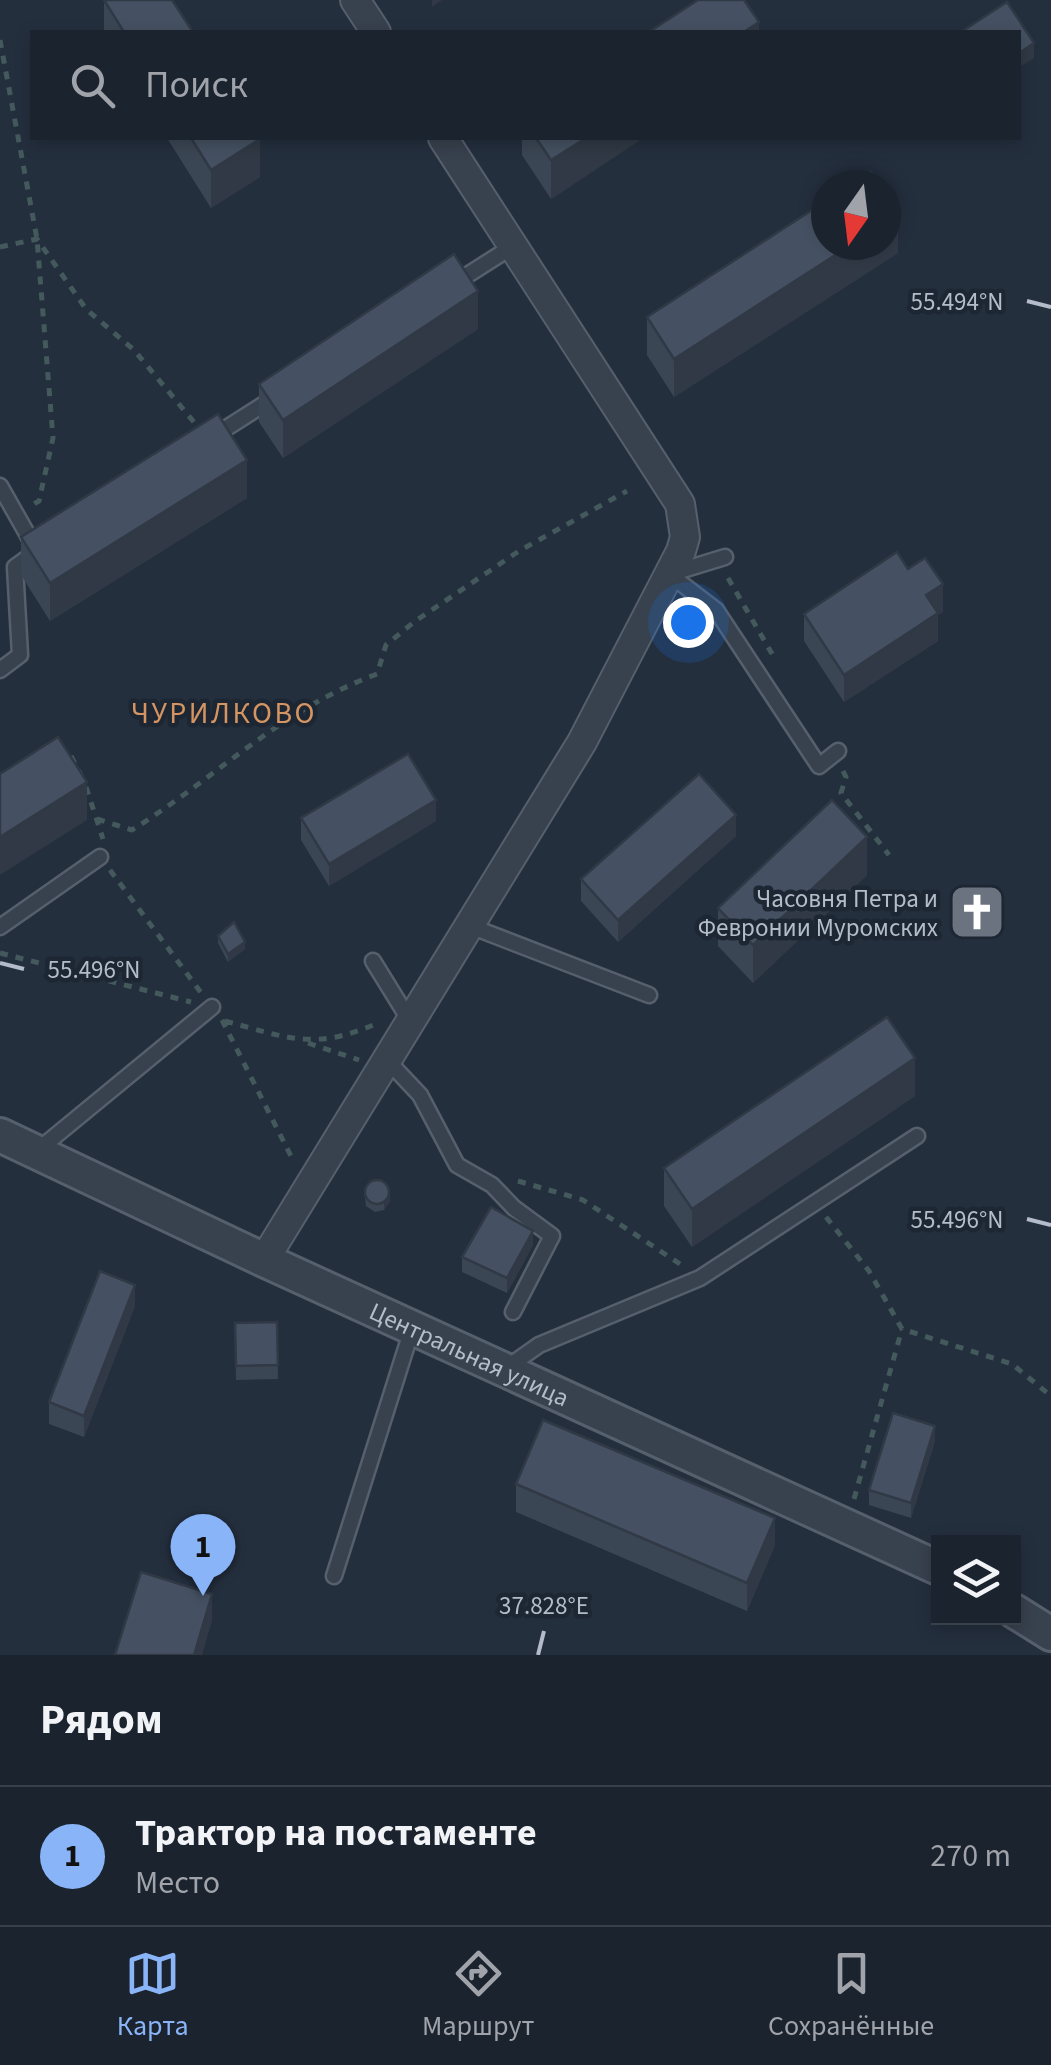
<!DOCTYPE html>
<html lang="ru">
<head>
<meta charset="utf-8">
<style>
	body { margin:0; font-family:"Source Sans 3",sans-serif; background:#242b36; color:#f1f3f6 }
	.controls { position:absolute; right:30px; bottom:30px; display:grid; overflow:hidden; border-radius:0px; box-shadow:0 5px 15px #0003 }
	.controls button { width:90px; height:90px; display:grid; place-items:center; padding:0; border:0; border-bottom:2px solid #39404a; background:#1b232e; color:#f1f3f6; font:50px sans-serif }
	.compass { position:absolute; left:811px; top:170px; width:90px; height:90px; border-radius:50%; background:#1b232e; box-shadow:0 5px 15px #0003; rotate:194deg }
	.you { position:absolute; left:688px; top:622px; width:35px; height:35px; margin:-25px; border:8px solid #fff; border-radius:50%; background:#1a73e8; box-shadow:0 0 0 15px #1a73e833 }
	.badge { display:grid; place-items:center; width:65px; height:65px; border-radius:50%; background:#8ab4f8; color:#111; font-size:32px; font-weight:700 }
	.pin { position:absolute; translate:-50% -82px; filter:drop-shadow(0 2px 5px #0008) }
	.pin::after { content:''; position:absolute; top:52px; width:35px; height:30px; background:inherit; clip-path:polygon(0 0,100% 0,50% 100%) }
	.list { margin:0; padding:0; list-style:none }
	h2 { display:flex; justify-content:space-between; align-items:center; height:130px; margin:0; padding:0 40px; font-size:42px }
	h2 small { font-size:32px; font-weight:400; color:#a0a4aa }
	.list li { display:grid; grid-template-columns:65px 1fr auto; gap:30px; align-items:center; box-sizing:border-box; height:140px; padding:0 40px; border-top:2px solid #39404a }
	.list b { display:block; font-size:38px; white-space:nowrap }
	.list p { margin:0; font-size:32px; white-space:nowrap; color:#a0a4aa }
	.list em { font-size:32px; font-style:normal; color:#a0a4aa }
	.icon { flex:none; width:55px; height:55px; fill:none; stroke:currentColor; stroke-width:2; stroke-linecap:round; stroke-linejoin:round }
	.map { position:relative; flex:none; width:1051px; height:1655px; overflow:hidden }
	.search { position:absolute; background:#1b232e; box-shadow:0 5px 15px #0003; left:30px; right:30px; top:30px; height:110px; display:flex; align-items:center; gap:25px; box-sizing:border-box; padding:0 35px; border-radius:0px; color:#a0a4aa; font-size:38px }
	.sheet { height:270px; background:#1b232e }
	nav { display:flex; justify-content:space-around; align-items:center; box-sizing:border-box; height:140px; border-top:2px solid #39404a; background:#1b232e; font-size:28px; color:#a0a4aa }
	nav a { display:grid; justify-items:center; gap:5px }
	nav .on { color:#8ab4f8 }
	.map>svg:first-child { display:block }
	.lines { fill:none; stroke-linecap:round; stroke-linejoin:round }
	.service-casing { stroke:#565f6c; stroke-width:19 }
	.minor-casing { stroke:#565f6c; stroke-width:32 }
	.tertiary-casing { stroke:#565f6c; stroke-width:38 }
	.path { stroke:#44595c; stroke-width:5; stroke-dasharray:8 8; stroke-linecap:butt }
	.service { stroke:#38414e; stroke-width:14 }
	.minor { stroke:#38414e; stroke-width:28 }
	.tertiary { stroke:#38414e; stroke-width:32 }
	.wall { fill:#3b4654 }
	.shaded-wall { fill:#303945 }
	.building { fill:#455162; stroke:#303945; stroke-width:2.5 }
	.ticks { fill:none; stroke:#b4bcc9; stroke-width:4 }
	.labels { text-anchor:middle; stroke-width:9; stroke-linejoin:round; paint-order:stroke }
	.poi-label { font-size:25px; fill:#b4bcc9; stroke:#1d2633; text-anchor:end }
	.street-label { font-size:25px; fill:#b4bcc9; stroke:#1d2633 }
	.quarter-label { font-size:30px; letter-spacing:2.5px; fill:#d59563; stroke:#1d2633 }
	.ticks-label { font-size:25px; text-anchor:middle; fill:#b4bcc9; stroke:#1d2633; stroke-width:9; stroke-linejoin:round; paint-order:stroke }
</style>
</head>
<body>
<div class="map">
<svg width="1051" height="1655" viewBox="0 0 1051 1655">
	<rect width="100%" height="100%" fill="#242f3e"/>
	<g class="lines">
		<g class="service-casing">
			<path id="service" d="M455,283l58,-37
				M214,436l58,-37
				M0,486l34,60
				M673,573l52,-16
				M669,574l47,36 103,156 19,-15
				M0,670l20,-15 -5,-88 18,-13
				M470,926l179,69
				M0,927l100,-70
				M373,961l37,60
				M387,1060l33,35 37,70 35,20 22,23 38,28 -39,76
				M37,1151l175,-144
				M505,1369l34,-24 161,-67 217,-142
				M334,1576l78,-247"/>
		</g>
		<g class="minor-casing">
			<path id="minor" d="M355,0l21,32
				M264,1260l318,-518 99,-191 4,-14 -5,-33 -237,-366"/>
		</g>
		<g class="tertiary-casing">
			<g id="tertiary">
				<path id="s1" d="M0,1135l264,125 674,308"/>
				<path d="M1014,1611l37,23"/>
			</g>
		</g>
		<path class="path" d="M0,40l37,199 16,199 -14,63 -7,4
			M0,247l37,-8 49,70 48,41 64,77
			M728,578l47,81
			M71,756l11,21
			M843,771l3,6 -5,16 48,62
			M86,787l17,52
			M97,819l35,11c85,-53 148,-120 245,-156l9,-29 28,-23 105,-71 108,-60
			M110,870l92,124
			M0,953l191,49
			M222,1020l72,142
			M225,1021c64,17 89,30 153,2
			M308,1043l51,17
			M518,1181l65,19 97,64
			M826,1217l43,54 33,58 110,35 39,32
			M854,1499l48,-170"/>
		<use href="#service" class="service"/>
		<use href="#minor" class="minor"/>
		<use href="#tertiary" class="tertiary"/>
	</g>
	<path class="wall" d="M104,0l89,32h-89z
		M167,138h92l1,39 -49,31z
		M522,138h121l-92,61 -29,-44z
		M898,253l-224,144 -27,-42v-38z
		M478,329l-195,129 -24,-36v-38z
		M247,498l-197,123 -29,-46v-38z
		M908,569l35,43 -5,3v26l-94,61 -40,-61v-27z
		M301,818l135,3 -107,65 -28,-46z
		M736,836l-118,106 -37,-41v-22z
		M867,875l-114,108 -35,-37v-38z
		M218,936l27,13 -17,13 -10,-19z
		M915,1096l-223,151 -28,-41v-38z
		M364,1190l26,11 -6,9 -9,2 -9,-6z
		M533,1245l-26,48 -45,-21v-15z
		M135,1306l-51,131 -35,-13v-22z
		M277,1322l1,57 -42,1 -1,-57z
		M935,1441l-24,77 -42,-13v-15z
		M516,1484l259,61 -28,66 -231,-99z"/>
	<path class="shaded-wall" d="M432,0h10l-10,7z
		M759,22v10h-15z
		M1034,43v15l-16,10v-14z
		M586,138h57l-92,61v-39z
		M260,139v38l-49,31v-38z
		M898,214v39l-224,144v-38l177,-114h35v-23z
		M478,291v38l-195,129v-38z
		M247,460v38l-197,123v-38z
		M943,584v28l-5,3v26l-94,61v-27l82,-80z
		M87,782v38l-87,55v-38z
		M436,800v21l-107,65v-22z
		M736,815v21l-118,106v-22z
		M867,837v38l-114,108v-38z
		M245,942v7l-17,13v-8z
		M915,1058v38l-223,151v-38z
		M390,1194v7l-6,9v-8z
		M533,1231v14l-26,48v-15z
		M135,1285v21l-51,131v-21z
		M935,1426v15l-24,77v-15z
		M775,1518v27l-28,66v-28z
		M212,1594v27l-10,34h-8z"/>
	<path class="building" d="M104,0h68l21,32h-69z
		M698,0h46l15,22 -15,10h-95z
		M1007,2l27,41 -16,11v-22h-57z
		M191,138h68l1,1 -49,31z
		M536,138h50l-35,22z
		M871,172l8,13h-27z
		M886,195l12,19 -12,8z
		M826,201v44h25l-177,114 -27,-42z
		M454,254l24,37 -195,129 -24,-36z
		M218,414l29,46 -197,123 -29,-46z
		M897,552l11,17 17,-11 18,26 -17,11 12,18 -94,62 -40,-61z
		M58,737l29,45 -87,55v-63z
		M408,754l28,46 -107,64 -28,-46z
		M699,774l37,41 -118,105 -37,-41z
		M832,800l35,37 -114,108 -35,-37z
		M234,922l11,20 -17,12 -10,-18z
		M887,1017l28,41 -223,151 -28,-41z
		M365 1192a12 12 0 1 1 24 0a12 12 0 1 1-24 0Z
		M491,1207l42,24 -26,47 -45,-21z
		M100,1271l35,14 -51,131 -35,-14z
		M277,1322l1,43 -42,1 -1,-43z
		M893,1413l42,13 -24,77 -42,-13z
		M543,1420l232,98 -28,65 -231,-99z
		M141,1572l71,22 -18,61h-79z"/>
	<path class="ticks" d="M1027,301l24,6M0,963l24,6M1027,1219l24,6M538,1655l6,-24"/>
	<defs>
		<g id="church-square" transform="scale(2.875)"><rect x="-9" y="-9" width="18" height="18" rx="4" fill="#6b7280" stroke="#1d2633"/><path d="M-1.2-6h2.4v3.5h3.3v2.4h-3.3V6h-2.4V-.1h-3.3v-2.4h3.3Z" fill="#fff"/></g>
	</defs>
	<g fill-rule="evenodd">
		<use href="#church-square" x="977" y="912"/>
	</g>
	<g class="labels">
		<g class="poi-label">
			<text x="938" y="907">Часовня Петра и<tspan x="938" dy="29">Февронии Муромских</tspan></text>
		</g>
		<g class="street-label">
			<text dy="9" stroke="none"><textPath href="#s1" startOffset="518">Центральная улица</textPath></text>
		</g>
		<g class="quarter-label">
			<text x="224" y="723">ЧУРИЛКОВО</text>
		</g>
	</g>
	<g class="ticks-label">
		<text x="957" y="310">55.494°N</text>
		<text x="94" y="978">55.496°N</text>
		<text x="957" y="1228">55.496°N</text>
		<text x="544" y="1614">37.828°E</text>
	</g>
</svg>
<div class="controls">
<button><svg class="icon" aria-label="layers" viewBox="0 0 24 24"><path d="M12 4l9 5-9 5-9-5zM3 14l9 5 9-5"/></svg></button>
</div>
<svg class="compass" viewBox="-18 -18 36 36"><path d="M0-13l5 13h-10z" fill="#e53935"/><path d="M0 13l5-13h-10z" fill="#a0a4aa"/></svg>
<div class="you"></div>
<div class="pin badge" style="left:203px;top:1596px">1</div>
<div class="search"><svg class="icon" aria-label="search" viewBox="0 0 24 24"><circle cx="10" cy="10" r="6"/><path d="M15 15l6 6"/></svg>Поиск</div>
</div>
<section class="sheet">
<h2>Рядом<small></small></h2>
<ul class="list">
<li><span class="badge">1</span><div><b>Трактор на постаменте</b><p>Место</p></div><em>270 m</em></li>
</ul>
</section>
<nav>
<a class="on"><svg class="icon" aria-label="map" viewBox="0 0 24 24"><path d="M3 6l6-2 6 2 6-2v14l-6 2-6-2-6 2zM9 4v14M15 6v14"/></svg>Карта</a>
<a><svg class="icon" aria-label="directions" viewBox="0 0 24 24"><path d="M12 3l9 9-9 9-9-9zM9 14v-3h6M13 9l2 2-2 2"/></svg>Маршрут</a>
<a><svg class="icon" aria-label="saved" viewBox="0 0 24 24"><path d="M7 4h10v16l-5-4-5 4z"/></svg>Сохранённые</a>
</nav>
</body>
</html>
